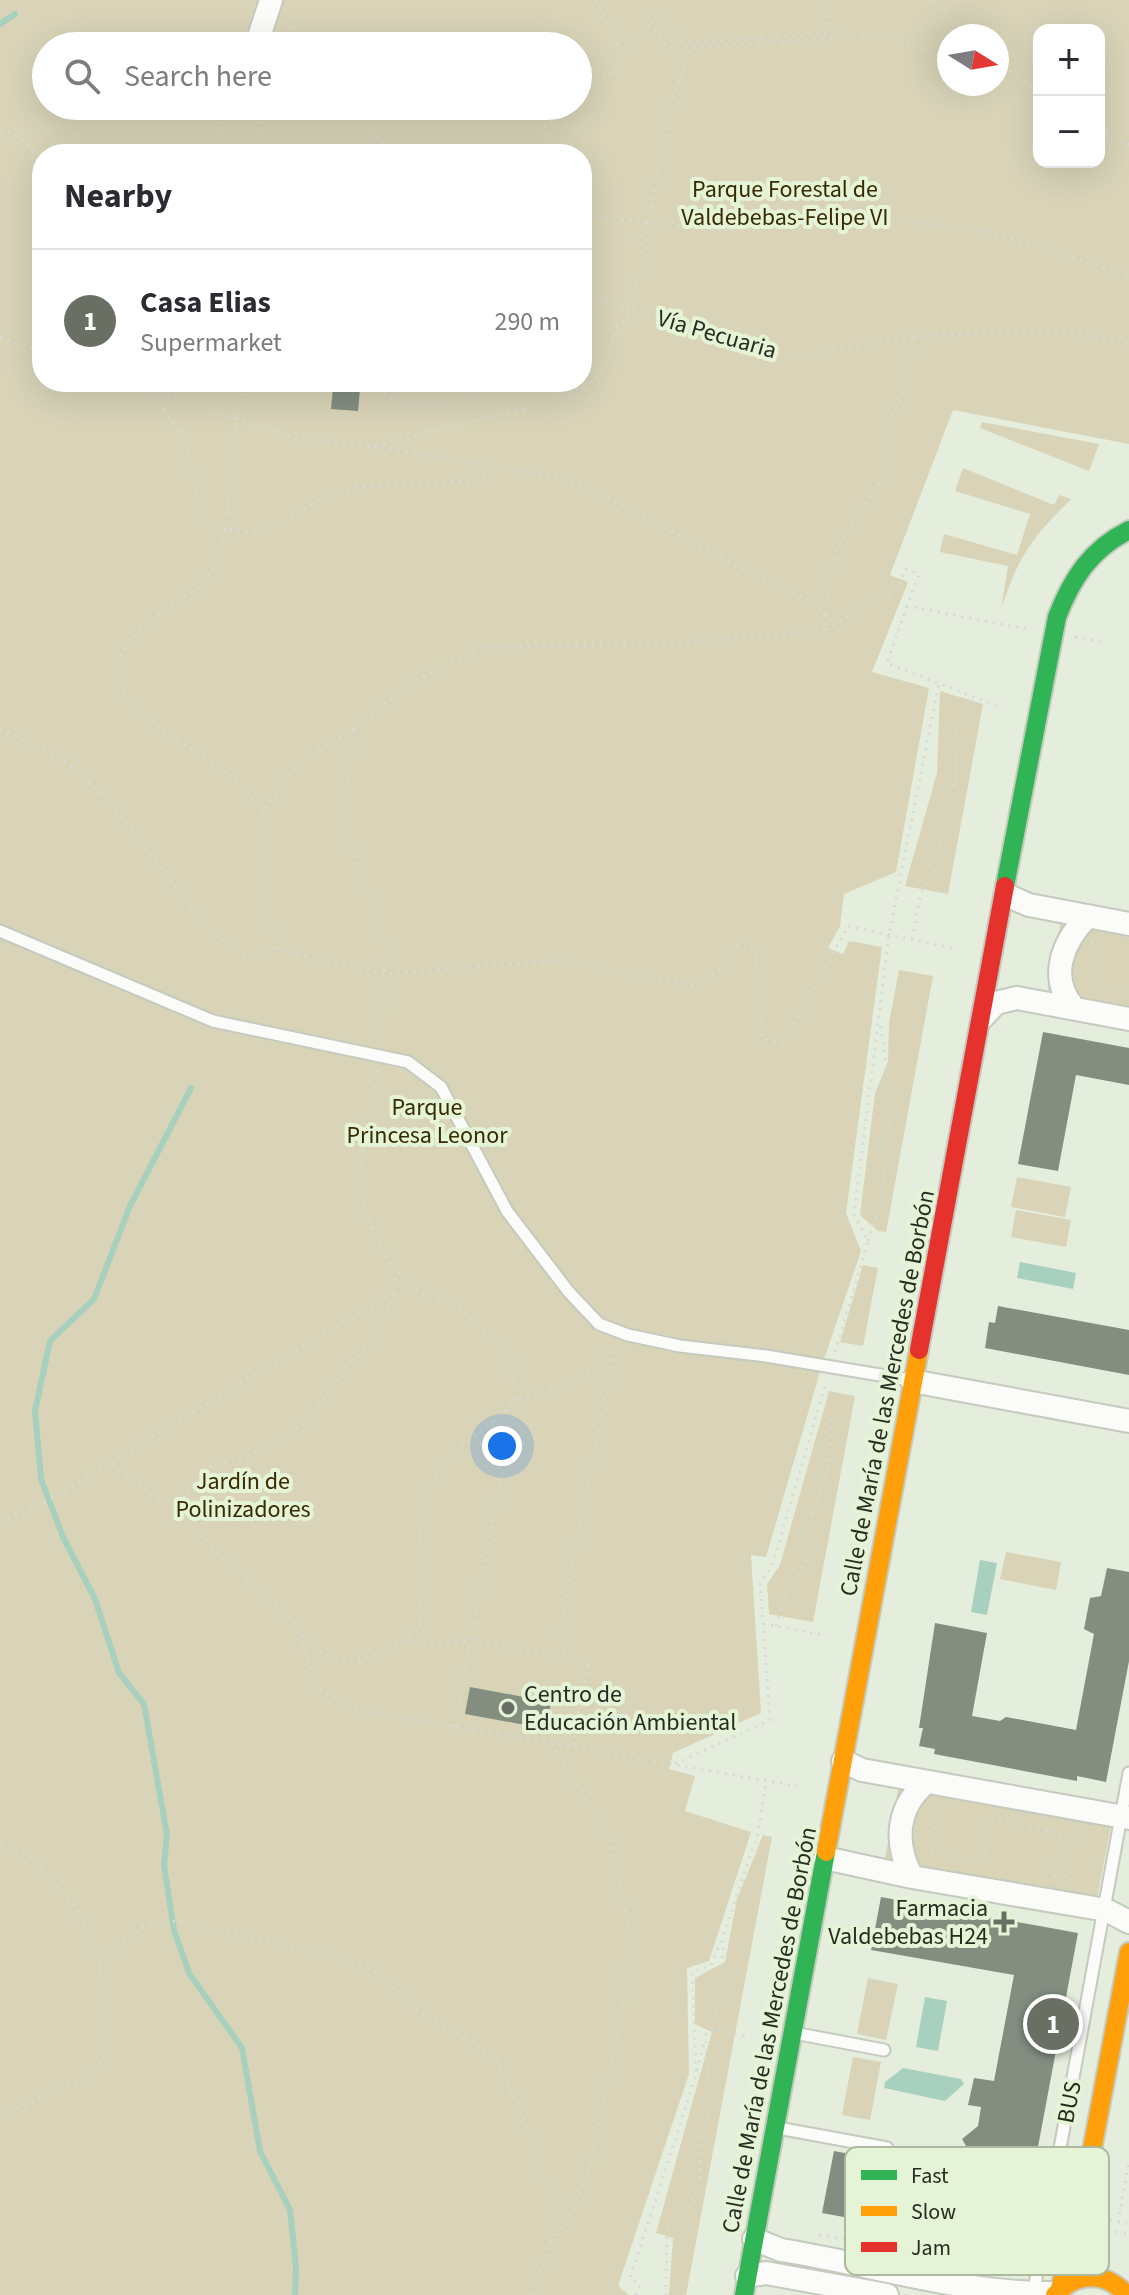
<!DOCTYPE html>
<html lang="en">
<head>
<meta charset="utf-8">
<style>
	body { margin:0; font-family:"Source Sans 3",sans-serif; background:#f7f7f7; color:#2b2b33 }
	.controls { position:absolute; right:24px; top:24px; display:grid; overflow:hidden; border-radius:16px; box-shadow:0 8px 32px #0002 }
	.controls button { width:72px; height:72px; display:grid; place-items:center; padding:0; border:0; border-bottom:2px solid #e1e1e2; background:#fff; color:#2b2b33; font:40px sans-serif }
	.compass { position:absolute; left:937px; top:24px; width:72px; height:72px; border-radius:50%; background:#fff; box-shadow:0 8px 32px #0002; rotate:101deg }
	.you { position:absolute; left:502px; top:1446px; width:28px; height:28px; margin:-20px; border:6px solid #fff; border-radius:50%; background:#1a73e8; box-shadow:0 0 0 12px #1a73e833 }
	.badge { display:grid; place-items:center; width:52px; height:52px; border-radius:50%; background:#697063; color:#fff; font-size:26px; font-weight:700 }
	.pin { position:absolute; translate:-50% -50%; border:4px solid #fff; box-shadow:0 2px 8px #0006 }
	.list { margin:0; padding:0; list-style:none }
	h2 { display:flex; justify-content:space-between; align-items:center; height:104px; margin:0; padding:0 32px; font-size:34px }
	h2 small { font-size:26px; font-weight:400; color:#7c7c81 }
	.list li { display:grid; grid-template-columns:52px 1fr auto; gap:24px; align-items:center; box-sizing:border-box; height:144px; padding:0 32px; border-top:2px solid #e1e1e2 }
	.list b { display:block; font-size:30px; white-space:nowrap }
	.list p { margin:0; font-size:26px; white-space:nowrap; color:#7c7c81 }
	.list em { font-size:26px; font-style:normal; color:#7c7c81 }
	.icon { flex:none; width:44px; height:44px; fill:none; stroke:currentColor; stroke-width:2; stroke-linecap:round; stroke-linejoin:round }
	.map { position:relative; flex:none; width:1129px; height:2295px; overflow:hidden }
	.search { position:absolute; background:#fff; box-shadow:0 8px 32px #0002; left:32px; top:32px; width:560px; height:88px; display:flex; align-items:center; gap:20px; box-sizing:border-box; padding:0 28px; border-radius:44px; color:#7c7c81; font-size:30px }
	.panel { position:absolute; background:#fff; box-shadow:0 8px 32px #0002; left:32px; top:144px; width:560px; height:248px; border-radius:32px }
	.map>svg:first-child { display:block }
	.green { fill:#d9d4b8; fill-rule:evenodd }
	.water { fill:#a7d1be }
	.lines { fill:none; stroke-linecap:round; stroke-linejoin:round }
	.stream { stroke:#a7d1be; stroke-width:6 }
	.building { fill:#838e81 }
	.lane-casing { stroke:#c4cabd; stroke-width:15 }
	.street-casing { stroke:#c4cabd; stroke-width:26 }
	.fast-casing { stroke:#c4cabd; stroke-width:22 }
	.slow-casing { stroke:#c4cabd; stroke-width:22 }
	.jam-casing { stroke:#c4cabd; stroke-width:22 }
	.path { stroke:#d7dad5; stroke-width:3; stroke-dasharray:2 6; stroke-linecap:butt }
	.lane { stroke:#fbfcfa; stroke-width:11 }
	.street { stroke:#fbfcfa; stroke-width:22 }
	.fast { stroke:#30b455; stroke-width:18 }
	.slow { stroke:#ff9f0a; stroke-width:18 }
	.jam { stroke:#e5322d; stroke-width:18 }
	.path-bridge { stroke:#d7dad5; stroke-width:3; stroke-dasharray:2 6; stroke-linecap:butt }
	.poi-dot { fill:#697063; stroke:#e5f4d6; stroke-width:3 }
	.labels { text-anchor:middle; stroke-width:8; stroke-linejoin:round; paint-order:stroke }
	.park-label { font-size:24px; fill:#382a02; stroke:#e5f4d6 }
	.street-label { font-size:24px; fill:#262c21; stroke:#e5f4d6 }
	.poi-label { font-size:24px; fill:#262c21; stroke:#e5f4d6; text-anchor:start }
	.key { fill:#e5f4d6; stroke:#acb8a0; stroke-width:2 }
	.key-label { font-size:22px; fill:#262c21 }
</style>
</head>
<body>
<div class="map">
<svg width="1129" height="2295" viewBox="0 0 1129 2295">
	<rect width="100%" height="100%" fill="#e5eddd"/>
	<path class="green" d="M0,0h1129v444l-176,-34 -63,165 18,7 -36,90 57,16 -33,184 -52,22 -4,32 -12,22 15,6 6,-13 33,6 -36,266 15,38 -39,114 -56,192 -15,-2 10,158 -88,40 -4,16 26,7 -10,35 66,21 -42,129 -22,7 2,106 -71,212 11,9h-629zM1039,30h60v132h-60zM949,36h48v48h-48zM46,46h532v60h-532zM42,154h540v228h-540z
		M982,422l117,22 -10,27 -109,-43z
		M963,468l91,37 5,-10 12,4c-39,39 -53,57 -70,111l7,-44 -68,-14 4,-18 73,21 13,-41 -75,-23z
		M940,691l43,13 -35,190 -43,-8 32,-113z
		M1061,920l68,13v82l-83,-15z
		M899,970l34,6 -47,256 -8,-1 -18,-16 15,-122 13,-31 1,-39z
		M1017,1177l54,10 -6,30 -54,-10z
		M1016,1210l55,10 -5,27 -55,-10z
		M863,1265l15,3 -15,78 -23,-4z
		M829,1391l26,5 -42,226 -44,-8 -2,-30 13,-19z
		M1006,1552l55,10 -5,28 -56,-11z
		M899,1784l212,41 -15,79 -212,-40z
		M763,1835l9,2 -86,458h-17l4,-57 -17,-5 56,-201 -17,-8v-46l30,-16 12,-63z
		M868,1978l30,6 -12,56 -29,-6z
		M853,2057l28,5 -11,58 -28,-5z"/>
	<path class="water" d="M1020,1262l56,11 -3,16 -56,-11z
		M980,1560l17,3 -10,52 -16,-3z
		M925,1997l22,4 -9,50 -22,-4z
		M903,2068l58,11 3,5 -19,17 -61,-13 1,-6z"/>
	<g class="lines">
		<path class="stream" d="M0,24l15,-10
			M191,1088l-61,118 -36,93 -44,42 -15,70 6,68 22,58 32,62 24,74 25,31 23,131 -3,30 10,65 15,43 53,75 18,103 30,59 6,58 -1,27"/>
	</g>
	<path class="building" d="M333,387l27,2 -2,22 -27,-2z
		M1043,1032l86,16v37l-53,-10 -18,96 -40,-7z
		M998,1306l131,24v45l-144,-27 4,-26 6,1z
		M1107,1568l22,4v89l-23,121 -29,-6v5l-143,-27 1,-5 -16,-3 4,-18h-4l16,-105 52,10 -15,83 28,5 6,-4 70,13 18,-96 -10,-5 6,-31 11,-2z
		M470,1687l81,15 -4,27 -82,-15z
		M881,1897l197,36 -55,294 -14,16 -14,2 -173,-32 12,-62 75,14 -1,7 33,6 21,35 10,-57 -10,-17 16,-13 3,-19 -13,-2 6,-27 20,3 20,-106 -143,-25z"/>
	<g class="lines">
		<g class="lane-casing">
			<path id="lane" d="M0,931l213,90 195,41 33,25 66,124 61,80 31,33 29,11 52,11 86,10 144,24
				M794,2033l90,17
				M778,2128l109,20
				M1033,2295l96,-522"/>
		</g>
		<g class="street-casing">
			<path id="street" d="M257,43l14,-43
				M1006,895l23,10 100,19
				M1074,1008c-26,-30 -12,-66 14,-92
				M983,1017l13,-14 21,-5 112,21
				M912,1381l217,40
				M843,1761l19,9 267,48
				M825,1858l87,19 194,33 23,12
				M912,1877c-18,-33 -16,-70 15,-95
				M754,2239l27,11c89,14 186,45 275,43
				M747,2276l19,-3 121,22"/>
		</g>
		<g class="fast-casing">
			<path id="fast" d="M1005,886l52,-269c15,-39 34,-68 72,-87
				M744,2295l82,-443"/>
		</g>
		<g class="slow-casing">
			<path id="slow" d="M826,1852l93,-502
				M1060,2288l18,-63 51,-273
				M1055,2295c22,-23 50,-24 72,0"/>
		</g>
		<g class="jam-casing">
			<path id="jam" d="M919,1350l86,-464"/>
		</g>
		<path class="path" d="M596,0l26,53 29,-29
			M822,0l10,33 -147,10 -23,-27 -7,-1 -3,8 13,22 9,4 220,-15 23,13 32,10
			M932,0l38,36
			M286,23l31,23
			M997,62l42,30
			M578,98l35,-27 9,-18
			M262,106l-3,15 11,33
			M350,106l41,48
			M0,130c26,3 37,24 42,46
			M1099,130l30,15
			M211,154l19,-48
			M514,154l55,-48
			M582,215l135,15 171,-11 102,13 139,43
			M582,293l51,16
			M626,306l16,-36 -1,-40 10,-21 21,-108 18,-52
			M0,337l42,15
			M129,382l164,56 80,8 172,-42 39,-16 22,-20 10,-38 17,-21 140,45 32,1 110,-19 144,-6 70,13
			M372,382c9,9 18,19 31,22 26,7 85,-7 106,-22
			M150,389l31,46 8,19 12,66 24,9 3,-22
			M907,606l-20,57 110,43
			M825,615l11,-66 51,-78 3,-52 16,-32 9,-51
			M826,630l42,-27 28,-12 10,-22 13,5 -12,32 120,23
			M1075,637l28,5
			M0,729l63,30 42,38 105,133 36,26 31,-7 107,25 179,-14 133,26 27,-18 13,-23 19,5 8,89 21,4 64,-117 104,22
			M355,730l-13,90 44,124 -5,97
			M262,814c-31,-58 -108,-72 -138,-122 -4,-8 -5,-21 -7,-30l12,-21 24,-23 44,-29 19,-24 9,-36 27,4 34,-11 32,-22 39,-13 124,-7 17,-11
			M912,939l9,-46 16,-26 6,-46 13,-43 -1,-45 16,-37
			M1091,942l8,2 -6,43 36,6
			M277,949l-16,-64 1,-71 35,-51 59,-35 53,-44 73,-37 168,-2 176,-15 -1,-15 -16,-15 -55,-25 -162,-86 -38,-12 -181,-31
			M868,1241l13,-40 8,-70 2,-34 -11,-75
			M835,1352l33,-111 -14,-26 35,-281 50,-251
			M111,1463c93,-62 192,-113 286,-174 -4,-32 -26,-55 -34,-86 -8,-35 9,-98 15,-134
			M175,1511l20,-31 17,-15 28,-6 67,-36 40,-57 26,-23 24,-54
			M0,1521l35,-13 76,-45 64,48 120,114 24,64 40,21 438,76
			M763,1624l61,11
			M776,1626l10,-34 19,-26 7,-51 17,-51 2,-45
			M302,1635c6,5 12,12 19,17 31,19 77,-2 99,-25 0,-48 -10,-129 26,-166 22,-23 50,-37 69,-61l-4,-45 -53,-49 -38,-14 -25,-23
			M408,1640l23,4 40,-4 94,18
			M455,1726l60,-326 52,-16 30,-16 13,-25
			M573,1745l15,-80 -23,-7 -5,-29 55,-284
			M675,1764l95,-44 -10,-138 12,-16 54,-183
			M931,1807l6,2 -5,44 51,8 9,-42 68,14 -5,43 10,2
			M0,1846l28,8 48,54 23,55 11,86 -17,25 -93,43
			M1064,1885l10,-56
			M99,1963l43,-36 26,-7 158,34 46,15 58,50 36,19 31,23 22,45 32,96 3,24 -6,23
			M711,2029l40,8
			M697,2070l8,-31
			M1102,2219l25,5
			M1118,2222l11,-62
			M1100,2229l29,5
			M819,2235l175,30
			M994,2265l3,-12
			M533,2295l15,-46 24,-38 18,-46 32,-150 6,-93 -19,-84 -58,-96
			M636,2295l4,-10 -10,-7 66,-203 -4,-103 19,-7 11,-26
			M666,2295l1,-63 19,-19 13,-26 3,-53 8,-27 -4,-72 13,-29 5,-72 34,-101 8,-52"/>
		<use href="#lane" class="lane"/>
		<use href="#street" class="street"/>
		<use href="#fast" class="fast"/>
		<use href="#slow" class="slow"/>
		<use href="#jam" class="jam"/>
		<path class="path-bridge" d="M228,507l4,-59 12,-66"/>
	</g>
	<g class="poi-dot">
		<circle cx="508" cy="1708" r="8"/>
		<path d="M1000 1910h8v8h8v8h-8v8h-8v-8h-8v-8h8z"/>
	</g>
	<g class="labels">
		<g class="park-label">
			<text x="785" y="197">Parque Forestal de<tspan x="785" dy="28">Valdebebas-Felipe VI</tspan></text>
			<text x="427" y="1115">Parque<tspan x="427" dy="28">Princesa Leonor</tspan></text>
			<text x="243" y="1489">Jardín de<tspan x="243" dy="28">Polinizadores</tspan></text>
		</g>
		<g class="street-label">
			<text transform="translate(717 334) rotate(16)" y="8">Vía Pecuaria</text>
			<text transform="translate(887 1393) rotate(-79)" y="8">Calle de María de las Mercedes de Borbón</text>
			<text transform="translate(769 2030) rotate(-79)" y="8">Calle de María de las Mercedes de Borbón</text>
			<text transform="translate(1069 2102) rotate(-79)" y="8">BUS</text>
		</g>
		<g class="poi-label">
			<text x="524" y="1702">Centro de<tspan x="524" dy="28">Educación Ambiental</tspan></text>
			<text x="988" y="1916" text-anchor="end">Farmacia<tspan x="988" dy="28">Valdebebas H24</tspan></text>
		</g>
	</g>
	<rect x="845" y="2147" width="264" height="128" rx="12" class="key"/>
	<rect x="861" y="2170" width="36" height="10" fill="#30b455"/>
	<rect x="861" y="2206" width="36" height="10" fill="#ff9f0a"/>
	<rect x="861" y="2242" width="36" height="10" fill="#e5322d"/>
	<g class="key-label">
		<text x="911" y="2183">Fast</text>
		<text x="911" y="2219">Slow</text>
		<text x="911" y="2255">Jam</text>
	</g>
</svg>
<div class="controls">
<button>+</button>
<button>−</button>
</div>
<svg class="compass" viewBox="-18 -18 36 36"><path d="M0-13l5 13h-10z" fill="#e53935"/><path d="M0 13l5-13h-10z" fill="#7c7c81"/></svg>
<div class="you"></div>
<div class="pin badge" style="left:1053px;top:2024px">1</div>
<div class="search"><svg class="icon" aria-label="search" viewBox="0 0 24 24"><circle cx="10" cy="10" r="6"/><path d="M15 15l6 6"/></svg>Search here</div>
<section class="panel">
<h2>Nearby<small></small></h2>
<ul class="list">
<li><span class="badge">1</span><div><b>Casa Elias</b><p>Supermarket</p></div><em>290 m</em></li>
</ul>
</section>
</div>
</body>
</html>
